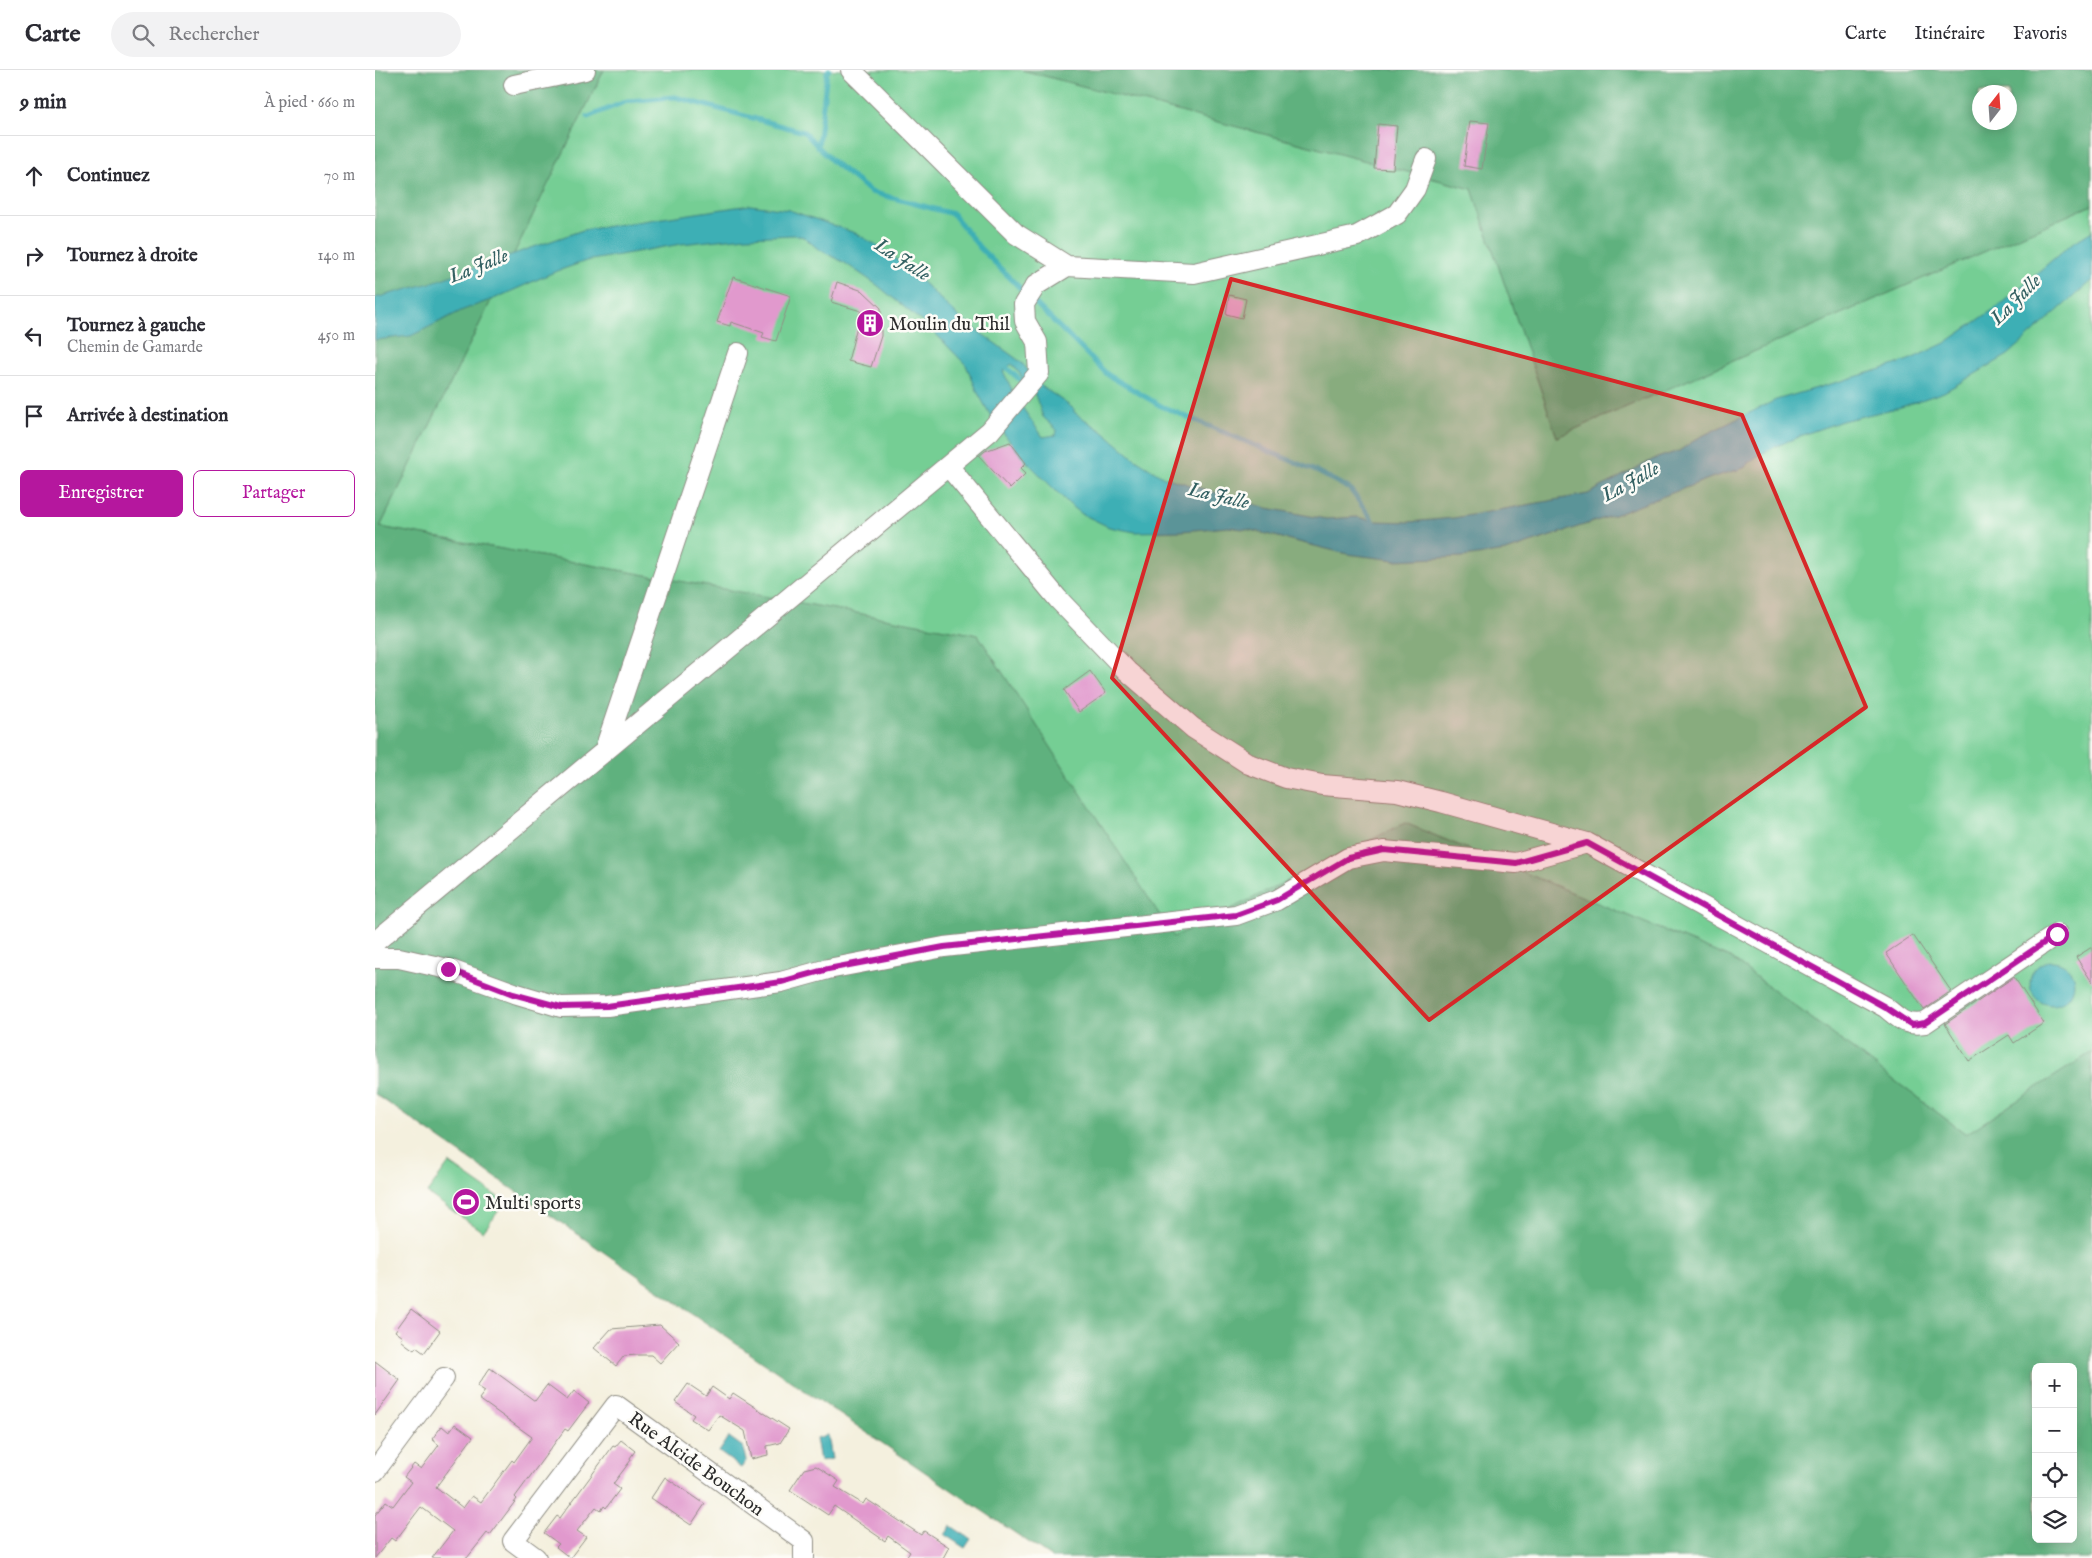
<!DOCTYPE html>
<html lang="fr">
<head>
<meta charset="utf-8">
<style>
	body { margin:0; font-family:"IM FELL English",serif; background:#f2f2f3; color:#2b2b33 }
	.controls { position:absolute; right:15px; bottom:15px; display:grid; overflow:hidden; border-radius:8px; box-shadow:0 2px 12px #0003 }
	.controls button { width:45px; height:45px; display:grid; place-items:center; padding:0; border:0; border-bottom:1px solid #e1e1e2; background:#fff; color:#2b2b33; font:25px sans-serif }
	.compass { position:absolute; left:1597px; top:15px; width:45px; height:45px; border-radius:50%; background:#fff; box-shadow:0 2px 12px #0003; rotate:17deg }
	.stop { position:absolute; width:15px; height:15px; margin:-11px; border:4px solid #b5179e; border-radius:50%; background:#fff }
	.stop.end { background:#b5179e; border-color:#fff; box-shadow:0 1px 5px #0008 }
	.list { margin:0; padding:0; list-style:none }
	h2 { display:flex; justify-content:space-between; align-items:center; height:65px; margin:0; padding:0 20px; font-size:21px }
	h2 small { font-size:16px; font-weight:400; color:#7c7c81 }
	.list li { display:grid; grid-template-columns:32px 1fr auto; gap:15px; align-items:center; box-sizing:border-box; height:80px; padding:0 20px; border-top:1px solid #e1e1e2 }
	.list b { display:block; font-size:19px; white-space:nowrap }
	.list p { margin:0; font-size:16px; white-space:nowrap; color:#7c7c81 }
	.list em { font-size:16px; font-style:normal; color:#7c7c81 }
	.actions { display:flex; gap:10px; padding:15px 20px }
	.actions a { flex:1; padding:11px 0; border:1px solid #b5179e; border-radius:8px; text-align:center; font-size:18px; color:#b5179e }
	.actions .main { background:#b5179e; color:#fff }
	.icon { flex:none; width:28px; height:28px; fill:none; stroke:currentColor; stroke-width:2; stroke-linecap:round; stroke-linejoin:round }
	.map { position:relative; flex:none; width:1717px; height:1488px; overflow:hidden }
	header { display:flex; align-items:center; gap:30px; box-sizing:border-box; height:70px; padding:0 25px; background:#fff; border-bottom:1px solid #e1e1e2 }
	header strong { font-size:24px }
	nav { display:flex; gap:28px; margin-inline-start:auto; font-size:18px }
	.search { width:350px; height:45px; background:#f2f2f3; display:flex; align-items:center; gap:12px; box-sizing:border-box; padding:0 18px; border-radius:28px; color:#7c7c81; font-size:19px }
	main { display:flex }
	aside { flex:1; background:#fff }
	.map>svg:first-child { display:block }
	.green { fill:#74ce94; stroke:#507c60 }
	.forest { fill:#5fb17e; stroke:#456e54; fill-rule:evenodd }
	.water { fill:#3eafb5; stroke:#346d70; fill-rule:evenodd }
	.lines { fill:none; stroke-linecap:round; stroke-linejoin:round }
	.stream { stroke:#3eafb5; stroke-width:5 }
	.building { fill:#e199cd }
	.minor-casing { stroke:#908e84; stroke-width:22 }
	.minor { stroke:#fff; stroke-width:20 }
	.route { stroke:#b5179e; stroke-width:6 }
	.marked { fill:#d62828; fill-opacity:0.2; stroke:#d62828; stroke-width:4; stroke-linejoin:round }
	.labels { text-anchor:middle; stroke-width:5; stroke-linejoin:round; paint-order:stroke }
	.poi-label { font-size:19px; fill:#2b2b2b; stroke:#fdfcf7; text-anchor:start }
	.street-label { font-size:19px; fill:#2b2b2b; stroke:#fdfcf7 }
	.water-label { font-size:20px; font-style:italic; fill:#336062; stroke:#fdfcf7 }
</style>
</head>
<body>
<header>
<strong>Carte</strong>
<div class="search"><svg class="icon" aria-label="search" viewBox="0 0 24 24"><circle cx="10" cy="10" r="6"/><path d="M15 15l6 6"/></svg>Rechercher</div>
<nav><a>Carte</a><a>Itinéraire</a><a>Favoris</a></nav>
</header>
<main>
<aside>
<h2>9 min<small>À pied · 660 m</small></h2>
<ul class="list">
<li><svg class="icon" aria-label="ahead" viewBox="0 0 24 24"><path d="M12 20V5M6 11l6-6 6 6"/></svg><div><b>Continuez</b></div><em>70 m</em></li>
<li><svg class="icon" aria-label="right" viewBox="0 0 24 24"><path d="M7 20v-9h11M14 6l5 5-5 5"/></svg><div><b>Tournez à droite</b></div><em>140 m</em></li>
<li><svg class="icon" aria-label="left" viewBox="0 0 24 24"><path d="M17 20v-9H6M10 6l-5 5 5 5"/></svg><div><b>Tournez à gauche</b><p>Chemin de Gamarde</p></div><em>450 m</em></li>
<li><svg class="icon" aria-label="arrive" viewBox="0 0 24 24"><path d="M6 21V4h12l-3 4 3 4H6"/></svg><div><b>Arrivée à destination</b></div></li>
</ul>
<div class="actions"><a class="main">Enregistrer</a><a>Partager</a></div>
</aside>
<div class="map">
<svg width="1717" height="1488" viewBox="0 0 1717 1488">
	<rect width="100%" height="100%" fill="#fdfcf7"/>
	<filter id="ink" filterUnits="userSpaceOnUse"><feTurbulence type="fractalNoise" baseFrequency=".02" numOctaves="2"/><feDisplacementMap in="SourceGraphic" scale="10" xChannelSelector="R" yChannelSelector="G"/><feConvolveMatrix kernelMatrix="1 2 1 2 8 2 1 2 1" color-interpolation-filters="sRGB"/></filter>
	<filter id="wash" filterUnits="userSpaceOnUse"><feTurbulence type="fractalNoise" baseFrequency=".0096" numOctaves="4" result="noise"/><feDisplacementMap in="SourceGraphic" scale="20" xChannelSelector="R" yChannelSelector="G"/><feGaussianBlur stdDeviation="1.12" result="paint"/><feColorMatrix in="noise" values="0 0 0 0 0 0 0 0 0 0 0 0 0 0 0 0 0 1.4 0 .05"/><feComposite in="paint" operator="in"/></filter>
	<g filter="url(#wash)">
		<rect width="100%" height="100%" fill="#f4f0de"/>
		<path class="green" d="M229,0h418l450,119 85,248 535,-232v847l-126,82 -234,-175 -327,-136 -231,115 -196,-303 -598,-108z
			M74,1093l56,39 -22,30 -56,-39z"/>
		<path class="forest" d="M0,0h229l-224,457 598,108 196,302 231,-114 327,136 234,175 126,-82v506h-1040l-291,-197 -386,-267zM1661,1297h37v172h-37z
			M647,0h1070v135l-535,232 -85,-248zM1604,22h30v30h-30z"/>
		<path class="water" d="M375,135l39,5 66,23 23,13 29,21 53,51 61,44 19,23 34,24v3l28,19 32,27 30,19 103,31 59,11 31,-2 17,4 35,1 45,-4 134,-24 66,-35 25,-8 19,-13 78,-38 113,-33 22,-8 34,-16 52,-36 74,-63 21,-13v49l-84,75 -64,37 -43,15 -59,14 -37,13 -33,14 -16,9 -12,11 -33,10 -91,35 -114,38 -43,6 -68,3 -48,-6 -97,-24 -22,-3 -46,4 -47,1 -26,-5 -27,-13 -14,-11 -45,-45 -30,-38 -14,-25 -13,-30 -35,-36 -54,-44 -32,-22 -27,-14 -14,-12 -10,-2 -48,2 -65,7 -95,17 -34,12 -56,25 -33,12 -52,26 -36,4v-42l55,-15 153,-53zM637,294l22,28 9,25 14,13 -1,5 -13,2 -26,-37 -14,-29z
			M1655 913a22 22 0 1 1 44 0a22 22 0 1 1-44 0Z
			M453,1365l4,24 -12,2 -4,-23z
			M354,1367l14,10 3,14 -5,7 -22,-16z
			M576,1456l20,13 -6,9 -20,-13z"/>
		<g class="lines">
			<path class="stream" d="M213,47l39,-16 48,-4 129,35 28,29 39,31 82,22 27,34 46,46
				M443,76l9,-74 2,-2
				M657,230l76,75 53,31 157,66 32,17 26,36
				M626,293l24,21"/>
		</g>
		<g id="blocks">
			<path class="building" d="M1095,51l19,2 -7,46 -18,-3z
				M1003,54l19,2 -4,43 -19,-1z
				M358,207l58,19 -15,45 -14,-4 2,-4 -33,-11 -1,4 -13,-4z
				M462,212l26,9 18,17v28l-10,31 -23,-6 13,-50 -30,-9z
				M854,225l17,4 -4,19 -16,-4z
				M635,372l16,21 -5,5 5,5 -16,16 -31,-33 6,-5z
				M715,601l16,22 -27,19 -15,-22z
				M1538,865l38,56 -27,19 -38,-57z
				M1717,877v35l-16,-25z
				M1639,907l30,46 -30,20 -5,-8 -40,26 -24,-37z
				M36,1239l29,22 -16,22 -8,-6 -2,3 -7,-5 -6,-5 2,-3 -8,-6z
				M285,1255l19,17 -19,21 -9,-8h-14l-13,1 -8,10 -22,-18 17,-19z
				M0,1291l25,19 -25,35z
				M115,1298l45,33 12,-16 20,15 7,-9 15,12 -21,28 -3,-2 -50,68 2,2 -27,36 -3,-2 -20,25h-35l21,-27 -32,-24 -26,34 -4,-3 -16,20v-43l11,-14 7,5 18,-24 -7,-5 10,-13 7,5 18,-24 -7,-6 10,-13 7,6 6,-8 18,13 -37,50 27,21 9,-12 9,6 31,-42 2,2 18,-25 -53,-38 6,-8 -8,-5z
				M313,1314l18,12 6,-9 17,12 4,-6 56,36 -9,14 -13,3 1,9 -17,4 -6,-28 -26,-16 -11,15 -17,-11 3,-4 -19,-13z
				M246,1370l14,11 -5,7 1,2 -18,24 7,5 -14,19 -2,-2 -3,5 -5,-4 -19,24 9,6 -16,21 -14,-11 3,-3 -15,-11 13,-17 3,2 53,-72 2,1z
				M441,1396l23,15 -4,6 28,17 3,-5 55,36 3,-4 25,16 -6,11h-37l4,-6 -22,-16 -3,5 -51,-35 -6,9 -38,-25 14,-21z
				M290,1407l40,27 -14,21 -40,-27z"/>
		</g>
	</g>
	<g filter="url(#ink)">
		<use href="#blocks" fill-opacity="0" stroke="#908e84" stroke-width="1"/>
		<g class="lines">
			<g class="minor-casing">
				<path id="minor" d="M476,0l165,164 51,32
					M139,15l71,-15
					M574,397l109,132 69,72 66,57 56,36 37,14 36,7 75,6 44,11 146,41 298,164c15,12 20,19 40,16l132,-89
					M229,682l134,-399
					M0,872l615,-511 49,-58 -2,-31 -12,-21 -1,-17 12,-19 31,-19 127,7 163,-37 40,-22 18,-25 11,-30
					M0,888h24l49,11 66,24 47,14 46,-1 174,-24 47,-13 116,-22 292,-32 41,-15 71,-42 36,-7 132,12 71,-20
					M0,1401l69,-93
					M161,1488l-23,-17 103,-136 188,136v17"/>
			</g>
			<use href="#minor" class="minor"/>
		</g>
	</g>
	<g class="lines" filter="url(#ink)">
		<path class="route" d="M73,899l65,25 48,13 46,-1 174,-24 47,-13 116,-22 292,-32 41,-15 71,-42 36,-8 132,13 71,-20 298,164 27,18 13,-2 132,-89"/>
	</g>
	<path class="marked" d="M856,209l511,136 124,292 -437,313 -317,-342z"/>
	<defs>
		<g id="building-disc" transform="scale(1.4375)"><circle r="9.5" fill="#b5179e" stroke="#fdfcf7"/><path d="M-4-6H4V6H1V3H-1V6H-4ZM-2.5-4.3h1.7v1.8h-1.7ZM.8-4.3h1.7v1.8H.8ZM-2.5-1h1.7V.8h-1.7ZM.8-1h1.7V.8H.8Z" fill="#fff"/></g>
		<g id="stadium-disc" transform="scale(1.4375)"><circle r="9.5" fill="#b5179e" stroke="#fdfcf7"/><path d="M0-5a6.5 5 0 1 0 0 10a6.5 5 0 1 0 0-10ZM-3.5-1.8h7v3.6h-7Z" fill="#fff"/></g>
	</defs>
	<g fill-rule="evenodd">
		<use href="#building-disc" x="495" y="253"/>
		<use href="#stadium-disc" x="91" y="1132"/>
	</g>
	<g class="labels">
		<g class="poi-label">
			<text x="514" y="260">Moulin du Thil</text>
			<text x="110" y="1139">Multi sports</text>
		</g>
		<g class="street-label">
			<text transform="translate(322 1393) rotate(36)" y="7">Rue Alcide Bouchon</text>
		</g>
		<g class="water-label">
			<text transform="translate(528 189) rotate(33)" y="7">La Jalle</text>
			<text transform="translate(103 195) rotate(-22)" y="7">La Jalle</text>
			<text transform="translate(1640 229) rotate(-45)" y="7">La Jalle</text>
			<text transform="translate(1255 411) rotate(-29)" y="7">La Jalle</text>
			<text transform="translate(844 425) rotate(13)" y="7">La Jalle</text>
		</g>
	</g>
</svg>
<div class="controls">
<button>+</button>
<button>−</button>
<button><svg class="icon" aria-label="locate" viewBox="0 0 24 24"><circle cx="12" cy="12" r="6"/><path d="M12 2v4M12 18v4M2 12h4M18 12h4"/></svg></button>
<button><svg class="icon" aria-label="layers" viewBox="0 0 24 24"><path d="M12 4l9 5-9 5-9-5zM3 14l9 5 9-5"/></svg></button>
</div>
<svg class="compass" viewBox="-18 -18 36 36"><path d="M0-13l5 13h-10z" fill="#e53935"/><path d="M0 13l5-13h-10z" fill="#7c7c81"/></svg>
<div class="stop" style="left:1682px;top:864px"></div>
<div class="stop end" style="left:73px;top:899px"></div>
</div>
</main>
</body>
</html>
